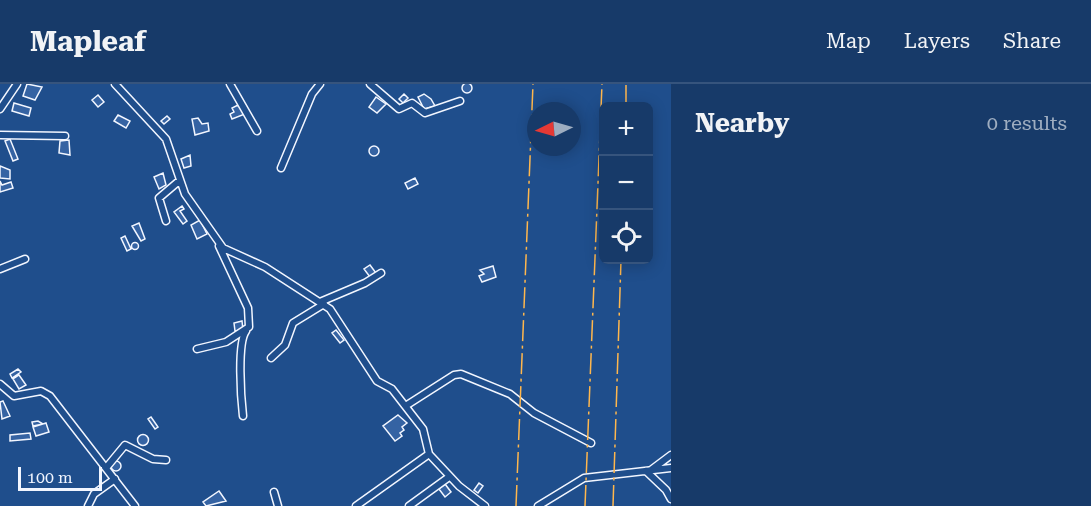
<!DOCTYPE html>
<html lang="en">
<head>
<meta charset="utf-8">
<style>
	body { margin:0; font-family:"Roboto Serif",serif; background:#244571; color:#f1f3f6 }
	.controls { position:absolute; right:18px; top:18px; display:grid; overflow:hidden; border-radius:9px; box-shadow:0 3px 15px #0003 }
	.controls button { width:54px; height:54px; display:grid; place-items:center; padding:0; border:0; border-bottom:2px solid #36547d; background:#173a69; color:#f1f3f6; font:30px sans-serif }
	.compass { position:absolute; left:527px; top:18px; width:54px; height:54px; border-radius:50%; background:#173a69; box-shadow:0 3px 15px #0003; rotate:265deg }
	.scale { position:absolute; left:18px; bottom:15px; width:84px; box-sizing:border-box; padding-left:6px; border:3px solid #f2f6ff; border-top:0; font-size:16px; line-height:21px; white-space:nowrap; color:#f2f6ff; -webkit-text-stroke:4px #1f4e8c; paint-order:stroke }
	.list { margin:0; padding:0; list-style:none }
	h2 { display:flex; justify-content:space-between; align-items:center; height:78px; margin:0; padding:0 24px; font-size:26px }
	h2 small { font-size:20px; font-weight:400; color:#9eadc0 }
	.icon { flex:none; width:33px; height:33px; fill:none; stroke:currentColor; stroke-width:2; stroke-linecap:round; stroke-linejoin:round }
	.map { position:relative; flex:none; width:671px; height:422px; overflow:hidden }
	header { display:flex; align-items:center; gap:36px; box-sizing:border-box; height:84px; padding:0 30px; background:#173a69; border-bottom:2px solid #36547d }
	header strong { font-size:28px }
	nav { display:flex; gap:33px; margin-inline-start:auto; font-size:21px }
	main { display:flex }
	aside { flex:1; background:#173a69 }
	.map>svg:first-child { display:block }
	.building { fill:#3563a3; stroke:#f2f6ff; stroke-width:1.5 }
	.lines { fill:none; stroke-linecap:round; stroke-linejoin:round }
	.minor-casing { stroke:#f2f6ff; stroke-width:9 }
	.minor { stroke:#1f4e8c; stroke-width:6 }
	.power { stroke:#ffb74d; stroke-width:1.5; stroke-dasharray:21 4.5 3 4.5; stroke-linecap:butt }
</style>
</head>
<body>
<header>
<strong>Mapleaf</strong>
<nav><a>Map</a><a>Layers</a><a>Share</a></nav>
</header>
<main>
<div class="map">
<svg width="671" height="422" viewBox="0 0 671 422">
	<rect width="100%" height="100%" fill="#1f4e8c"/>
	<path class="building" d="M462 4a5 5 0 1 1 10 0a5 5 0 1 1-10 0Z
		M27,0l15,3 -7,13 -12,-4z
		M404,10l4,4 -5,5 -4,-4z
		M424,10l7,5 4,7 -11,3 -6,-12z
		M98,11l6,7 -6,5 -6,-7z
		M376,13l10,7 -9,9 -8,-6z
		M14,19l17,5 -2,8 -17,-5z
		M238,21l7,9 -13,5 -2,-5 4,-2 -2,-4z
		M118,31l12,6 -4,7 -12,-7z
		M167,32l3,3 -6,5 -3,-3z
		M198,34l4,6 6,-1 1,8 -14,4 -3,-16z
		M10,55l8,20 -5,2 -8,-20z
		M69,56l1,15 -11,-2 1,-12z
		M369 67a5 5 0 1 1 10 0a5 5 0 1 1-10 0Z
		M190,71l1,11 -7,2 -3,-9z
		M0,82l10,4v9l-10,-1z
		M163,89l3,12 -7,4 -5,-12z
		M415,94l3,6 -10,5 -3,-6z
		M0,97l2,4 9,-3 2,6 -13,4z
		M182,122l2,3 -4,2 7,10 -4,3 -9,-12z
		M200,136l7,14 -10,5 -6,-14z
		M139,139l6,16 -4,2 -9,-15z
		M125,152l6,13 -4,2 -6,-13z
		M131.5 162a3.5 3.5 0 1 1 7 0a3.5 3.5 0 1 1-7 0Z
		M370,181l6,8 -6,4 -6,-8z
		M493,182l3,11 -14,5 -3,-6 5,-2 -4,-4z
		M242,237l1,9 -8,1 -1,-8z
		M336,246l8,10 -4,3 -8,-10z
		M18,285l3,3 -9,6 -2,-4z
		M19,291l7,10 -7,4 -6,-10z
		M3,317l7,15 -8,3 -2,-17z
		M398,331l9,8 -5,4 2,3 -4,3 2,3 -7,5 -12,-15z
		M151,333l7,10 -3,2 -7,-10z
		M32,338l6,-1 5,3 -10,2z
		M46,339l3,9 -13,4 -3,-9z
		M30,349l1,6 -21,2v-6z
		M137.5 356a5.5 5.5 0 1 1 11 0a5.5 5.5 0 1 1-11 0Z
		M111 382a5 5 0 1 1 10 0a5 5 0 1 1-10 0Z
		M479,399l4,3 -5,7 -4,-3z
		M445,400l6,8 -6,5 -6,-8z
		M219,407l7,10 -20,5 -3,-4z"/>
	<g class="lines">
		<g class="minor-casing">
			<path id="minor" d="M115,0l51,55 19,55 38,54 42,19 65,42 47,72 15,8 31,40 6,25 30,32 26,20
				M230,0l27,47
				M370,0l29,25 13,-6 13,10 35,-12
				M0,25l17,-25
				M0,51l65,1
				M281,84l31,-74 8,-10
				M166,137l-7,-23 20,-17
				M0,185l25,-10
				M320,218l45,-19 16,-10
				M197,265l29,-7 23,-15 -1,-19 -29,-62
				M271,274l14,-13 8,-22 31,-19
				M0,300l14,12 27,-5 9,5 85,110
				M407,321l47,-30 7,-1 49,20 24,19 57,30
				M243,332c-2,-17 -6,-73 3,-85
				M106,384l19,-23 28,14 13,1
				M651,386l20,-15
				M646,387l20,19 5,9
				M274,408l4,14
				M88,422l6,-12 21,-15
				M356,422l73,-52
				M409,422l40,-29
				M538,422l46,-28 87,-10"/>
		</g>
		<use href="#minor" class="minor"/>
		<path class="power" d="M626,22v-22
			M516,422l17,-422
			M585,422l17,-422
			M613,422l8,-246"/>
	</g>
</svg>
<div class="controls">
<button>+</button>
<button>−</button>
<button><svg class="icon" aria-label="locate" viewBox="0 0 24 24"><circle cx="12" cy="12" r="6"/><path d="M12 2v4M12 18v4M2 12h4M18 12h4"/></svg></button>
</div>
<svg class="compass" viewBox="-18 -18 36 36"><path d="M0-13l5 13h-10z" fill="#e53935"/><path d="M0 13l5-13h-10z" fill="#9eadc0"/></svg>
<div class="scale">100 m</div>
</div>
<aside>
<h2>Nearby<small>0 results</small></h2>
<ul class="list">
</ul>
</aside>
</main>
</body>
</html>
